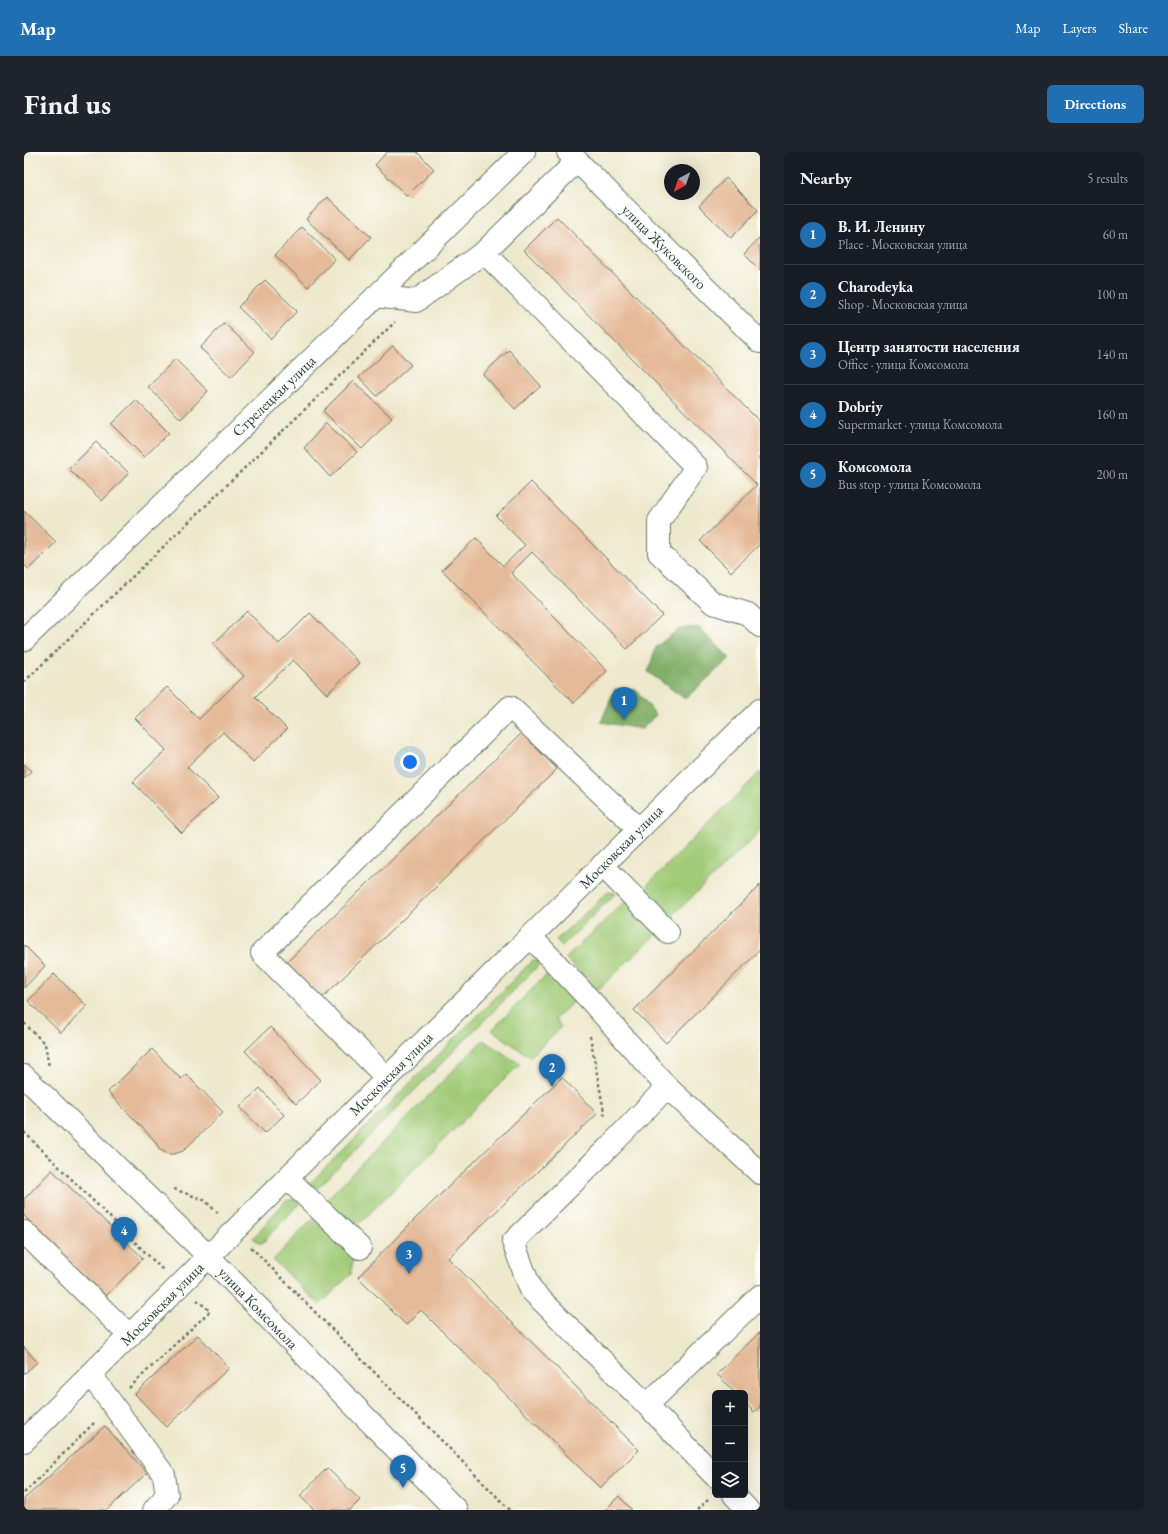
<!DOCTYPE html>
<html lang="en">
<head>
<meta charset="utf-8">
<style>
	body { margin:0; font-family:"EB Garamond",serif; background:#20242c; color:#f1f3f6 }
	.controls { position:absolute; right:12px; bottom:12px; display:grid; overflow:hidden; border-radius:6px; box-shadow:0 4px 16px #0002 }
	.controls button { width:36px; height:36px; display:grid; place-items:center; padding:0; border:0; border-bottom:1px solid #363941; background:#171b24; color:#f1f3f6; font:20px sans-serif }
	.compass { position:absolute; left:640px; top:12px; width:36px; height:36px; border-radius:50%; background:#171b24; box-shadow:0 4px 16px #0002; rotate:220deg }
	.you { position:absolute; left:386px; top:610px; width:14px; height:14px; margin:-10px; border:3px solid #fff; border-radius:50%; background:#1a73e8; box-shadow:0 0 0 6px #1a73e833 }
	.badge { display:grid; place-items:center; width:26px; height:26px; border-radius:50%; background:#1f6fb2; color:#fff; font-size:13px; font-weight:700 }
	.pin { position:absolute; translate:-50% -33px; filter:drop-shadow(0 1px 2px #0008) }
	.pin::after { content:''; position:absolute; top:21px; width:14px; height:12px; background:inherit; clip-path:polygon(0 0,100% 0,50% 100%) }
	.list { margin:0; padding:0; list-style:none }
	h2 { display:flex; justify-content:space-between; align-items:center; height:52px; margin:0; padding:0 16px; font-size:17px }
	h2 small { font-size:13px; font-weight:400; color:#9ea1a6 }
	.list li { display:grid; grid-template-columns:26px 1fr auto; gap:12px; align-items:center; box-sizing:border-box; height:60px; padding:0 16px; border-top:1px solid #363941 }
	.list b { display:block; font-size:15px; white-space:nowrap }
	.list p { margin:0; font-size:13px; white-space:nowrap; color:#9ea1a6 }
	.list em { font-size:13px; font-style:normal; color:#9ea1a6 }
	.icon { flex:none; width:22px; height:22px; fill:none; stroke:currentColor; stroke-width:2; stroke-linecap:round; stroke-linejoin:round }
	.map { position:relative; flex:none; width:736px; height:1358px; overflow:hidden; border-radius:6px }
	header { display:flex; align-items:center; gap:24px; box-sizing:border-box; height:56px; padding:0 20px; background:#1f6fb2; color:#fff }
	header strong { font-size:19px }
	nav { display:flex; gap:22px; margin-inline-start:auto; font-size:14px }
	.intro { display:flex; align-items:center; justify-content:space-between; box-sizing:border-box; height:96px; padding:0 24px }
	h1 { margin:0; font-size:28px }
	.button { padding:10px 18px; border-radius:6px; background:#1f6fb2; color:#fff; font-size:14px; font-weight:700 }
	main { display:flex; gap:24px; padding:0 24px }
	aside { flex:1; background:#171b24; border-radius:6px; box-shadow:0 4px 16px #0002 }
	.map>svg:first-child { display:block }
	.green { fill:#a1cb78; stroke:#608456 }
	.forest { fill:#80af68; stroke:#50764e }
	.building { fill:#e5ba98 }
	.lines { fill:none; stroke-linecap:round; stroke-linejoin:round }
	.minor-casing { stroke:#677969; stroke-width:24 }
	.path { stroke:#677969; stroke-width:2.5; stroke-dasharray:3 3; stroke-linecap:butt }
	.minor { stroke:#fff; stroke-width:22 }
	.labels { text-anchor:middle; stroke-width:3; stroke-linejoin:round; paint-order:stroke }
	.street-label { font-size:15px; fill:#1f3d34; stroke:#fdfcf7 }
</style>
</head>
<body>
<header>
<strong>Map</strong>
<nav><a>Map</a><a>Layers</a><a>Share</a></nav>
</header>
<div class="intro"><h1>Find us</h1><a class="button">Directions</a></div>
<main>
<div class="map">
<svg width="736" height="1358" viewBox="0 0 736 1358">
	<rect width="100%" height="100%" fill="#fdfcf7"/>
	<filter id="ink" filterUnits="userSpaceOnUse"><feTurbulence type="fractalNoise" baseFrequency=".025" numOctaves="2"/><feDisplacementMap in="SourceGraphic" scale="8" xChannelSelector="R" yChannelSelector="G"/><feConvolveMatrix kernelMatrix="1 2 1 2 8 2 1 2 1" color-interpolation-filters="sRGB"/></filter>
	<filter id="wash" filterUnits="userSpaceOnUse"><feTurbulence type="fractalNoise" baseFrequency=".012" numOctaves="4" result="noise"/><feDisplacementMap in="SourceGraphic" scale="16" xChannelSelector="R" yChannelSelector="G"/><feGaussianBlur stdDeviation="0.9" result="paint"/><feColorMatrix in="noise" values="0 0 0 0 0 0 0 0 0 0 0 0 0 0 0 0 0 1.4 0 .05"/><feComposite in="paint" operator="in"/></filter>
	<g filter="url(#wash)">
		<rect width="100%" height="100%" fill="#eee8cc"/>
		<path class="green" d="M736,620v59l-91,88 -28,-28z
			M584,740l8,1 -54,53 -6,-6z
			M601,749l33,31 -61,59 -31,-33z
			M509,808l9,2 -228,230 -7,-6z
			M527,818l22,24 -1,9 -17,16 6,8 -31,30 -38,-27z
			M459,888l37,24 -160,159 -16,-1 -20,-20z
			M271,1047l4,5 -38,40 -8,-6 32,-37z
			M290,1065l40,36 -3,21 -31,31 -47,-45z"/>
		<path class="forest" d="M674,475l32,31 -45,41 -37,-27 8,-25 23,-18z
			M591,537l21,1 20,25 -14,14 -41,-7z"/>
		<g id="blocks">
			<path class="building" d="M363,0h30l17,17 -27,27 -32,-31z
				M702,26l32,32 -27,28 -32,-32z
				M303,45l44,40 -22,23 -43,-41z
				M533,65l203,205v122l-29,28 -31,-31 57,-56 -233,-235z
				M278,75l33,32 -27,28 -33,-32z
				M736,85v33l-16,-16z
				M241,128l32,31 -26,28 -33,-32z
				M200,171l31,29 -24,25 -31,-29z
				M369,194l18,19 -34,31 -18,-19z
				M485,198l32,36 -26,23 -32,-35z
				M151,207l33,32 -27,28 -33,-32z
				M329,229l39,37 -30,31 -39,-38z
				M112,248l33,33 -25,24 -33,-33z
				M302,271l31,29 -27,25 -26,-29z
				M72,290l33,31 -27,28 -33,-32z
				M507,330l131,133 -35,34 -95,-97 -21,21 96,98 -33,32 -132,-133 34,-32 27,28 22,-21 -29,-29z
				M0,359l32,31 -27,27 -5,-4z
				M223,459l32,33 31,-31 49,50 -32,31 -34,-34 -38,37 32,32 -34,33 -30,-30 -36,35 31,31 -36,35 -49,-51 33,-32 -31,-32 32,-31 32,32 45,-43 -31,-32z
				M498,581l35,36 -237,231 -35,-36z
				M0,612l7,7 -7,8z
				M736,733v65l-94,93 -32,-33z
				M0,793l21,21 -21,22z
				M30,822l33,32 -26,27 -33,-32z
				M246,875l51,53 -25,24 -51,-53z
				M128,897l29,30 5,-5 37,38 -40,39 -9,3h-5l-9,-4 -5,-9 -47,-49z
				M538,925l35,37 -149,144 191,192 -39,38 -179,-178 -15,15 -48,-48 54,-55z
				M236,936l24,27 -19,18 -25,-26z
				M28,1018l91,88 -37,38 -82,-80v-17z
				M736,1180v75l-6,5 -9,-9v-10h-10l-18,-19z
				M174,1183l31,33 -63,59 -31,-33z
				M0,1195l13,15 -13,12z
				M81,1274l42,47 -40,37h-83v-11z
				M303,1316l33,32 -10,10h-36l-14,-14z
				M595,1344l13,14h-27z"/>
		</g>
	</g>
	<g filter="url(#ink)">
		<use href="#blocks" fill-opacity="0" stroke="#677969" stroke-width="1"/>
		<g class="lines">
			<g class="minor-casing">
				<path id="minor" d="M544,0l192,190
					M460,100l212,215 -37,54v32l54,50 35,11 12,12
					M352,144l40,5 68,-49 93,-91
					M0,488l500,-488
					M578,713l66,67
					M506,784l63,67 74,84 93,86
					M0,924l185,181 247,253
					M363,926l-125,-125 248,-246 129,122
					M643,935l-56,58 -98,97 18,48 116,115 68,71
					M263,1026l73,70
					M0,1080l106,104
					M67,1223l73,100 3,20 -13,15
					M623,1253l113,-109
					M0,1289l363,-363 373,-368
					M710,1343l14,15"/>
			</g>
			<path class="path" d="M0,530l371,-360
				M0,871l21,21 4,23
				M566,884l15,81
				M0,980l139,138
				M150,1037l30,11 14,13
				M227,1095l259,263
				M105,1236l81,-77 -13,-11
				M0,1341l72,-72
				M673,1358l13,-12"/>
			<use href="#minor" class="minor"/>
		</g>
	</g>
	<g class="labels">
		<g class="street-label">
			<text transform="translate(640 95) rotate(45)" y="5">улица Жуковского</text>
			<text transform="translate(250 244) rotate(-44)" y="5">Стрелецкая улица</text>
			<text transform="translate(597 695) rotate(-45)" y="5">Московская улица</text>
			<text transform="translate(367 922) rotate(-45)" y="5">Московская улица</text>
			<text transform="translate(138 1152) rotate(-45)" y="5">Московская улица</text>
			<text transform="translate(234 1156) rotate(46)" y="5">улица Комсомола</text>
		</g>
	</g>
</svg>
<div class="controls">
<button>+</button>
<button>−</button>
<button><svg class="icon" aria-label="layers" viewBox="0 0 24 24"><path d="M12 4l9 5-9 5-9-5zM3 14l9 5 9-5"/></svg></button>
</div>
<svg class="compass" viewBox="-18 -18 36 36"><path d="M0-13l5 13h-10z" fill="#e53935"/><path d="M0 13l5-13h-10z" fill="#9ea1a6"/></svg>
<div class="you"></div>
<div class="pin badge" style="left:600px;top:568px">1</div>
<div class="pin badge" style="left:528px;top:935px">2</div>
<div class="pin badge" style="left:385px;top:1122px">3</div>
<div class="pin badge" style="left:100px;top:1098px">4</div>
<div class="pin badge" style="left:379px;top:1336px">5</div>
</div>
<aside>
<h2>Nearby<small>5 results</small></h2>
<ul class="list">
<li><span class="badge">1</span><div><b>В. И. Ленину</b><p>Place · Московская улица</p></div><em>60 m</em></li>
<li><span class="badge">2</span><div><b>Charodeyka</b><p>Shop · Московская улица</p></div><em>100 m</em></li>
<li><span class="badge">3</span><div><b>Центр занятости населения</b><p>Office · улица Комсомола</p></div><em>140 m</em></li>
<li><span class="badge">4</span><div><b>Dobriy</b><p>Supermarket · улица Комсомола</p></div><em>160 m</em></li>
<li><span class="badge">5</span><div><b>Комсомола</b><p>Bus stop · улица Комсомола</p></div><em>200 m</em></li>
</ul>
</aside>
</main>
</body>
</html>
